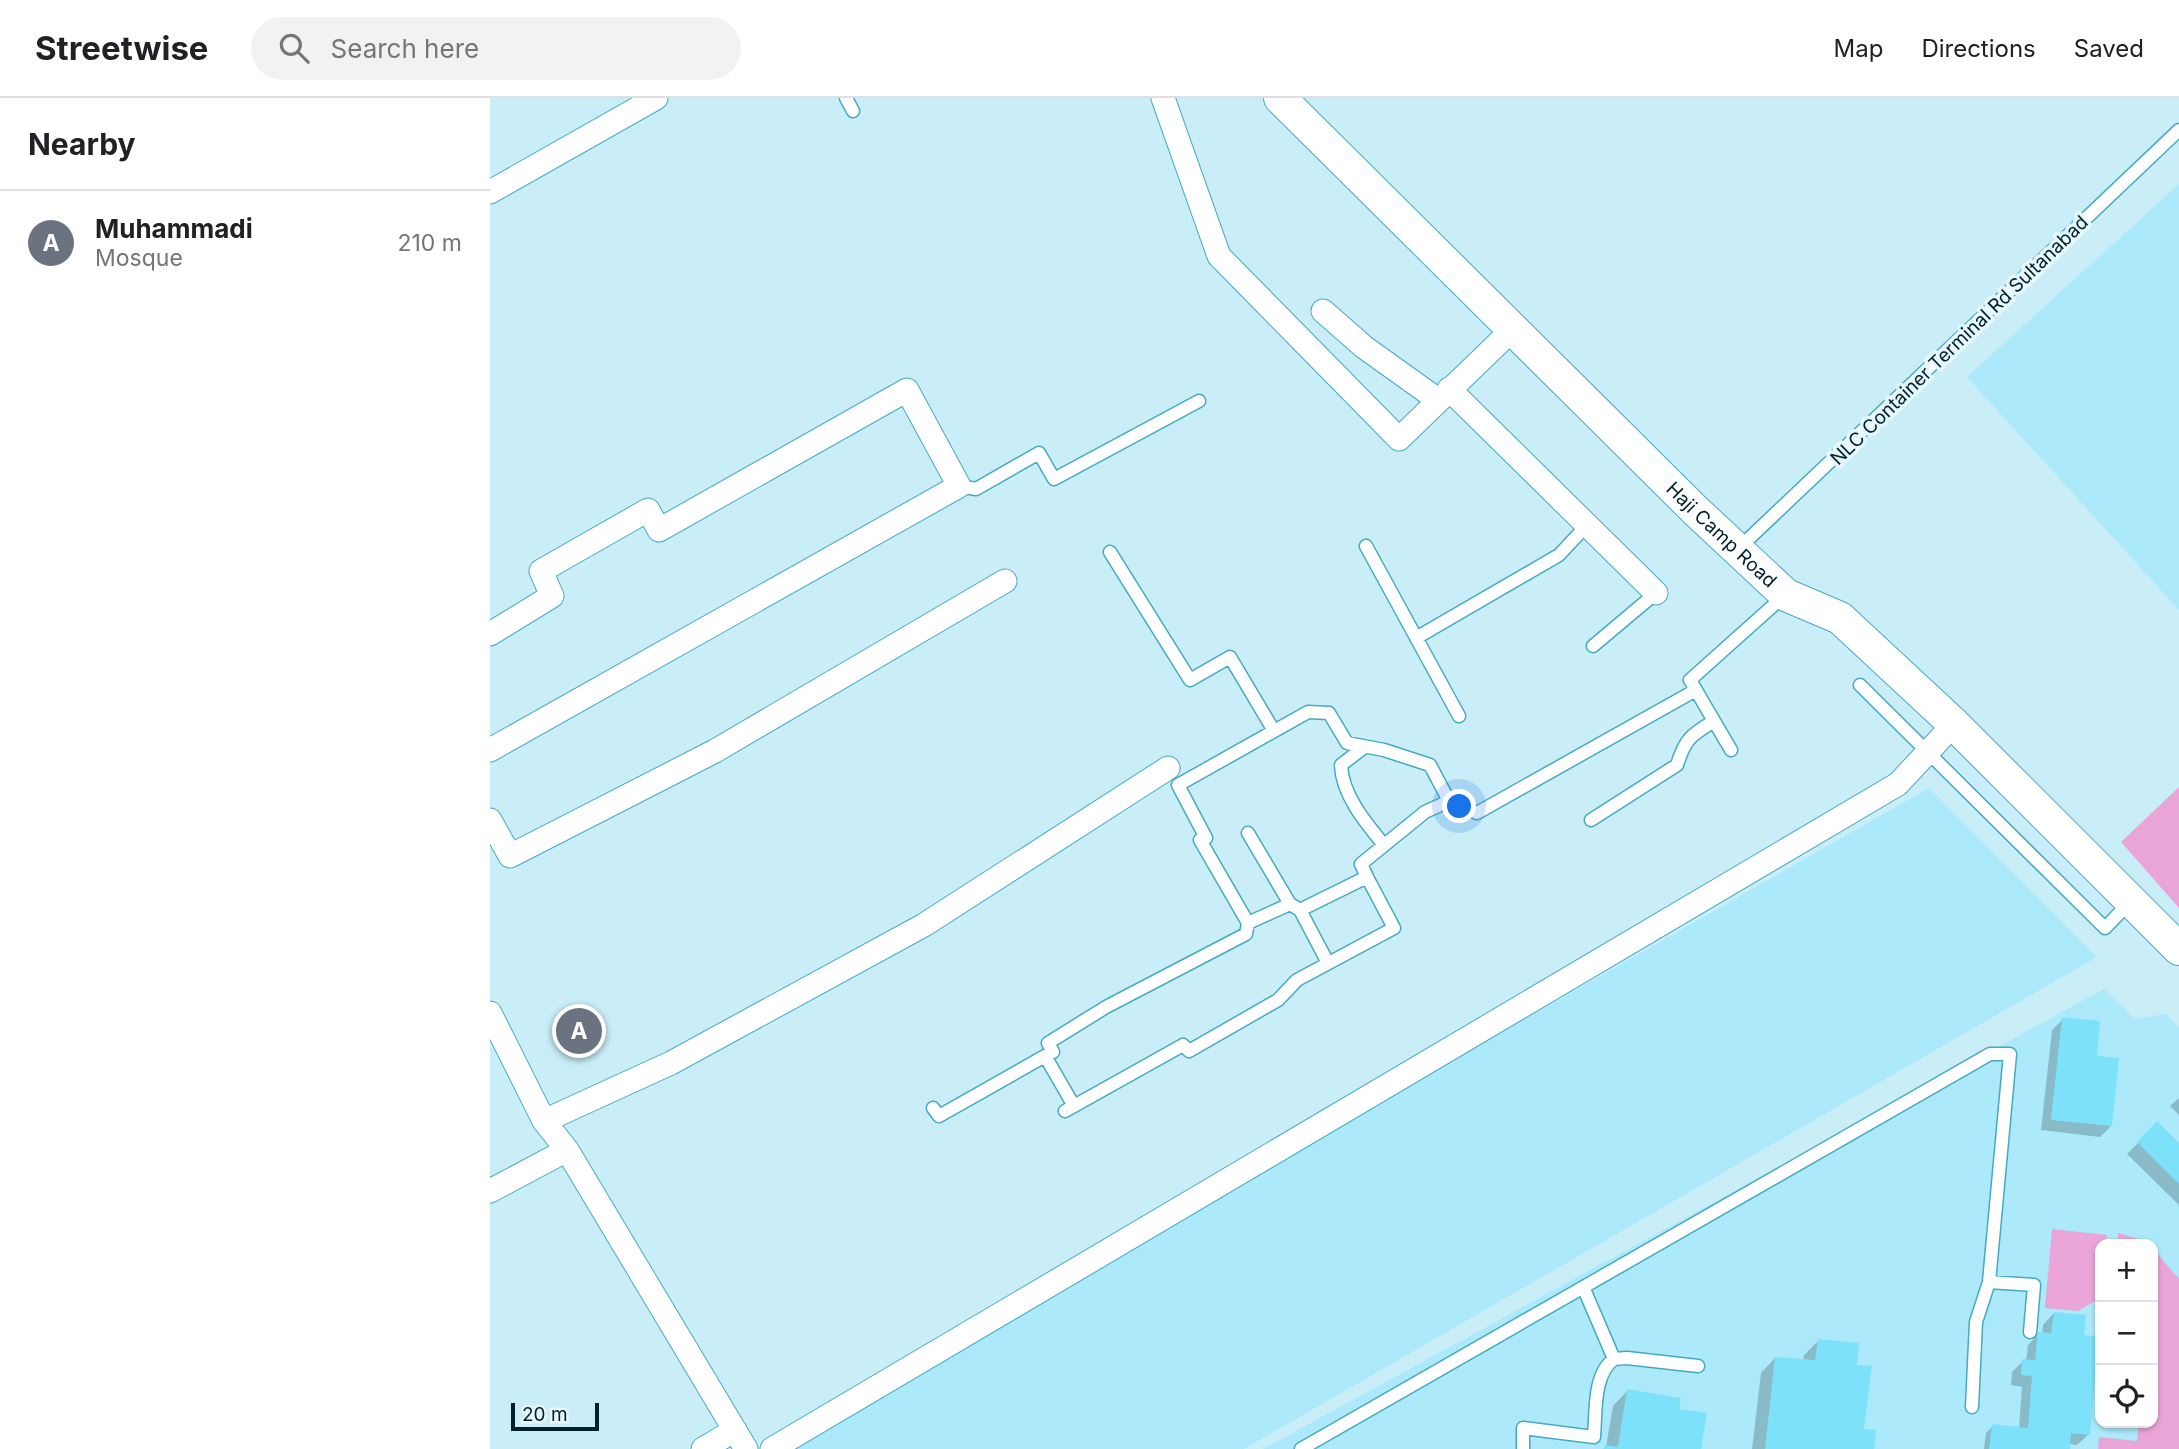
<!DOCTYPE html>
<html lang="en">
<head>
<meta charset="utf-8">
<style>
	body { margin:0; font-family:Inter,sans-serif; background:#f2f2f2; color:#202124 }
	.controls { position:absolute; right:21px; bottom:21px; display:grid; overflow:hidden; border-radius:14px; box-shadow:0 2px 5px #0004 }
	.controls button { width:63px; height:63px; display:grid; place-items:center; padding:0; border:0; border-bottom:2px solid #e0e0e0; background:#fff; color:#202124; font:35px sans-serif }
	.scale { position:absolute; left:21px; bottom:18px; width:88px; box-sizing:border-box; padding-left:7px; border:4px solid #012028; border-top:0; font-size:19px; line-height:24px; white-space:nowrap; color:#012028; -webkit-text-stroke:5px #e6f8fd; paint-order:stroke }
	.you { position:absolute; left:970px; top:709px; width:24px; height:24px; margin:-18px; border:5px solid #fff; border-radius:50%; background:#1a73e8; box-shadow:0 0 0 10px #1a73e833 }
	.badge { display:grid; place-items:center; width:46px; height:46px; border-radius:50%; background:#db2777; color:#fff; font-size:23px; font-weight:700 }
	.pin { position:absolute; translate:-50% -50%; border:4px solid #fff; box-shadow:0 2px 7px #0006 }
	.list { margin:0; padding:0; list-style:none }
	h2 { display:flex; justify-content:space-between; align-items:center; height:91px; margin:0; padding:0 28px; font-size:30px }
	h2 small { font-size:23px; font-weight:400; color:#757577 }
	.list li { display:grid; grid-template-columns:46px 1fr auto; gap:21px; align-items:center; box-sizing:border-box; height:105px; padding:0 28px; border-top:2px solid #e0e0e0 }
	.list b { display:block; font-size:26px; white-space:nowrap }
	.list p { margin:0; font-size:23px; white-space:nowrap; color:#757577 }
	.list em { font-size:23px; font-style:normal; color:#757577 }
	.icon { flex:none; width:38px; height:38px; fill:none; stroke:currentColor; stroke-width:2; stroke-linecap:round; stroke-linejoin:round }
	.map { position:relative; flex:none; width:1689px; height:1351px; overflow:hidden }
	header { display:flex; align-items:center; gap:42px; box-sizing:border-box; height:98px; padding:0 35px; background:#fff; border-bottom:2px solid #e0e0e0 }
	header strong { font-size:33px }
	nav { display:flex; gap:38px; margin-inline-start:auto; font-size:24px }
	.search { width:490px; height:63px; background:#f2f2f2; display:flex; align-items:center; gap:18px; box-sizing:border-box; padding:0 24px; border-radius:38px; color:#757577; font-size:26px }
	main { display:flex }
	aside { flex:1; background:#fff }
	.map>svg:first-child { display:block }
	.built { fill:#ace9fa; fill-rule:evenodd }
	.green { fill:#e9a5d7 }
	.shadow { fill:#0003 }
	.building { fill:#7ee1fa }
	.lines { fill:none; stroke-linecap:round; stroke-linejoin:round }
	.lane-casing { stroke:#45aac3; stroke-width:15 }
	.street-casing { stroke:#45aac3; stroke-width:25 }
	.secondary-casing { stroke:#45aac3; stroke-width:34 }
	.lane { stroke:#fff; stroke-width:12 }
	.street { stroke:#fff; stroke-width:23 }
	.secondary { stroke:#fff; stroke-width:32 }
	.labels { text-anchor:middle; stroke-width:7; stroke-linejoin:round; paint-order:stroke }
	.street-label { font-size:19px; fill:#012028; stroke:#e6f8fd }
</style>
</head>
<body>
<header>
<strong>Streetwise</strong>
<div class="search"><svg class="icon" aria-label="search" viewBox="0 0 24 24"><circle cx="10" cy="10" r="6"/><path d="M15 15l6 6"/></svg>Search here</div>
<nav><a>Map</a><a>Directions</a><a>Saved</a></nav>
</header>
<main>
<aside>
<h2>Nearby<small></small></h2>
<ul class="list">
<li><span class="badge" style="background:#6b7280">A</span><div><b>Muhammadi</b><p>Mosque</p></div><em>210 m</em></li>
</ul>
</aside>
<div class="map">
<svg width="1689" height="1351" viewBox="0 0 1689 1351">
	<rect width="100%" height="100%" fill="#caeef8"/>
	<path class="built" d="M1689,86v426l-212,-233z
		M1439,690l168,169 -853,492h-471z
		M1614,891l31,30 30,-5 14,13v422h-916zM1610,1146h53v179h-53z"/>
	<path class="green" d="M1689,689v121l-58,-66z
		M1562,1131l55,6 -1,9h-6v54l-22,13 -33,-3z
		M1628,1135l21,6 7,5h-29z
		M1663,1151l26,30v170h-81l1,-12 38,4 2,-18h14z"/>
	<path class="shadow" d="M1573,921l32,39 16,68 -11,11 -59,-7 11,-100z
		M1689,1000v17l-9,-9z
		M1667,1026l22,21v60l-52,-51z
		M1564,1215l28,24 7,97 -12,11 -9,-1v5h-84l2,-16 7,-7 26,3 3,-42 -11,-2 1,-13 11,-11h3l2,-16 11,-12 3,1 1,-9z
		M1329,1242l36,26 7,65 10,18h-120l9,-76 14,-15 28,3 1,-6z
		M1137,1293l50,19 23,39h-97l3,-2 7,-41z"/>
	<path class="building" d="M1572,919l38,4 -3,35 22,2 -7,68 -61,-6z
		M1667,1023l22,22v41l-42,-42z
		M1564,1214l32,3 -2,20 15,2 -9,98 -19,-2 -1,16h-81l3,-25 36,4 4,-52 -11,-1 1,-16 13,1 3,-28 13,1z
		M1328,1241l41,4 -2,22 15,1 -8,63 12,1 -2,19h-109l10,-92 40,3z
		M1137,1291l54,9 -2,11 28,4 -6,36h-97v-4l14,2z"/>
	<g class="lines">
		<g class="lane-casing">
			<path id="lane" d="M356,0l7,13
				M469,388l17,3 63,-36 15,26 145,-78
				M876,448l93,170
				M1248,451l441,-419
				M620,454l80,128 40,-23 44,74
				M926,540l143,-83 28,-30
				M1103,548l63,-53
				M1370,587l245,243 26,-27
				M873,650l-22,17c1,30 25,58 43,80
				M1241,652l-41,-70 95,-85
				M1101,722l86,-55c8,-26 14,-30 37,-44
				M758,735l42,71 10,6 28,53
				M810,812l67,-33 -6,-13 64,-52 24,-11 28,12 219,-123
				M758,825l-48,-83 6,-2 -28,-53 130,-73 21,1 18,30 37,7 46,15 19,36
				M555,958l29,50
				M443,1010l6,8 106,-60 8,-4 -5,-9 58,-36 140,-73 2,-11 42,-19
				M575,1013l118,-66 6,6 89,-51 19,-20 97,-52 -27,-51
				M1499,1184l45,3 -4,47
				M1124,1261l13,-1 71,8
				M811,1351l689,-395h20l-21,228 -13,40 -4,85
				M1033,1351v-21l71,9c2,-25 -1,-63 20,-78l-30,-70"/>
		</g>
		<g class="street-casing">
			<path id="street" d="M673,0l56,158 180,183 114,-110
				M0,94l166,-94
				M833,213l41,36 74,53
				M959,291l207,204
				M0,536l62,-38 -11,-25 107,-61 11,20 248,-140 52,96 -469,264
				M0,722l20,36 205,-105 290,-170
				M0,915l54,108 23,29 179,299
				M54,1023l127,-58 253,-138 244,-157
				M0,1093l77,-41
				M213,1351l32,-19
				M282,1351l1126,-665 56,-60"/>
		</g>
		<g class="secondary-casing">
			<g id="secondary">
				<path id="s1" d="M790,0l416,413 90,84 54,23 114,106 225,225"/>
			</g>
		</g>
		<use href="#lane" class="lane"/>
		<use href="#street" class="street"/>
		<use href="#secondary" class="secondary"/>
	</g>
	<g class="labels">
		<g class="street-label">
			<text transform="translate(1469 242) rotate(-44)" y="7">NLC Container Terminal Rd Sultanabad</text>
			<text dy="7" stroke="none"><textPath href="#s1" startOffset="621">Haji Camp Road</textPath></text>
		</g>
	</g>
</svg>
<div class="controls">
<button>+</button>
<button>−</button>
<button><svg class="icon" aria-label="locate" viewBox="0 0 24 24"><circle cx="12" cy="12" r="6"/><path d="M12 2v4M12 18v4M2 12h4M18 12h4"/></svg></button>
</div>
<div class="scale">20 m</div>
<div class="you"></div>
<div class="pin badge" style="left:89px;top:933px;background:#6b7280">A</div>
</div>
</main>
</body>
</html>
